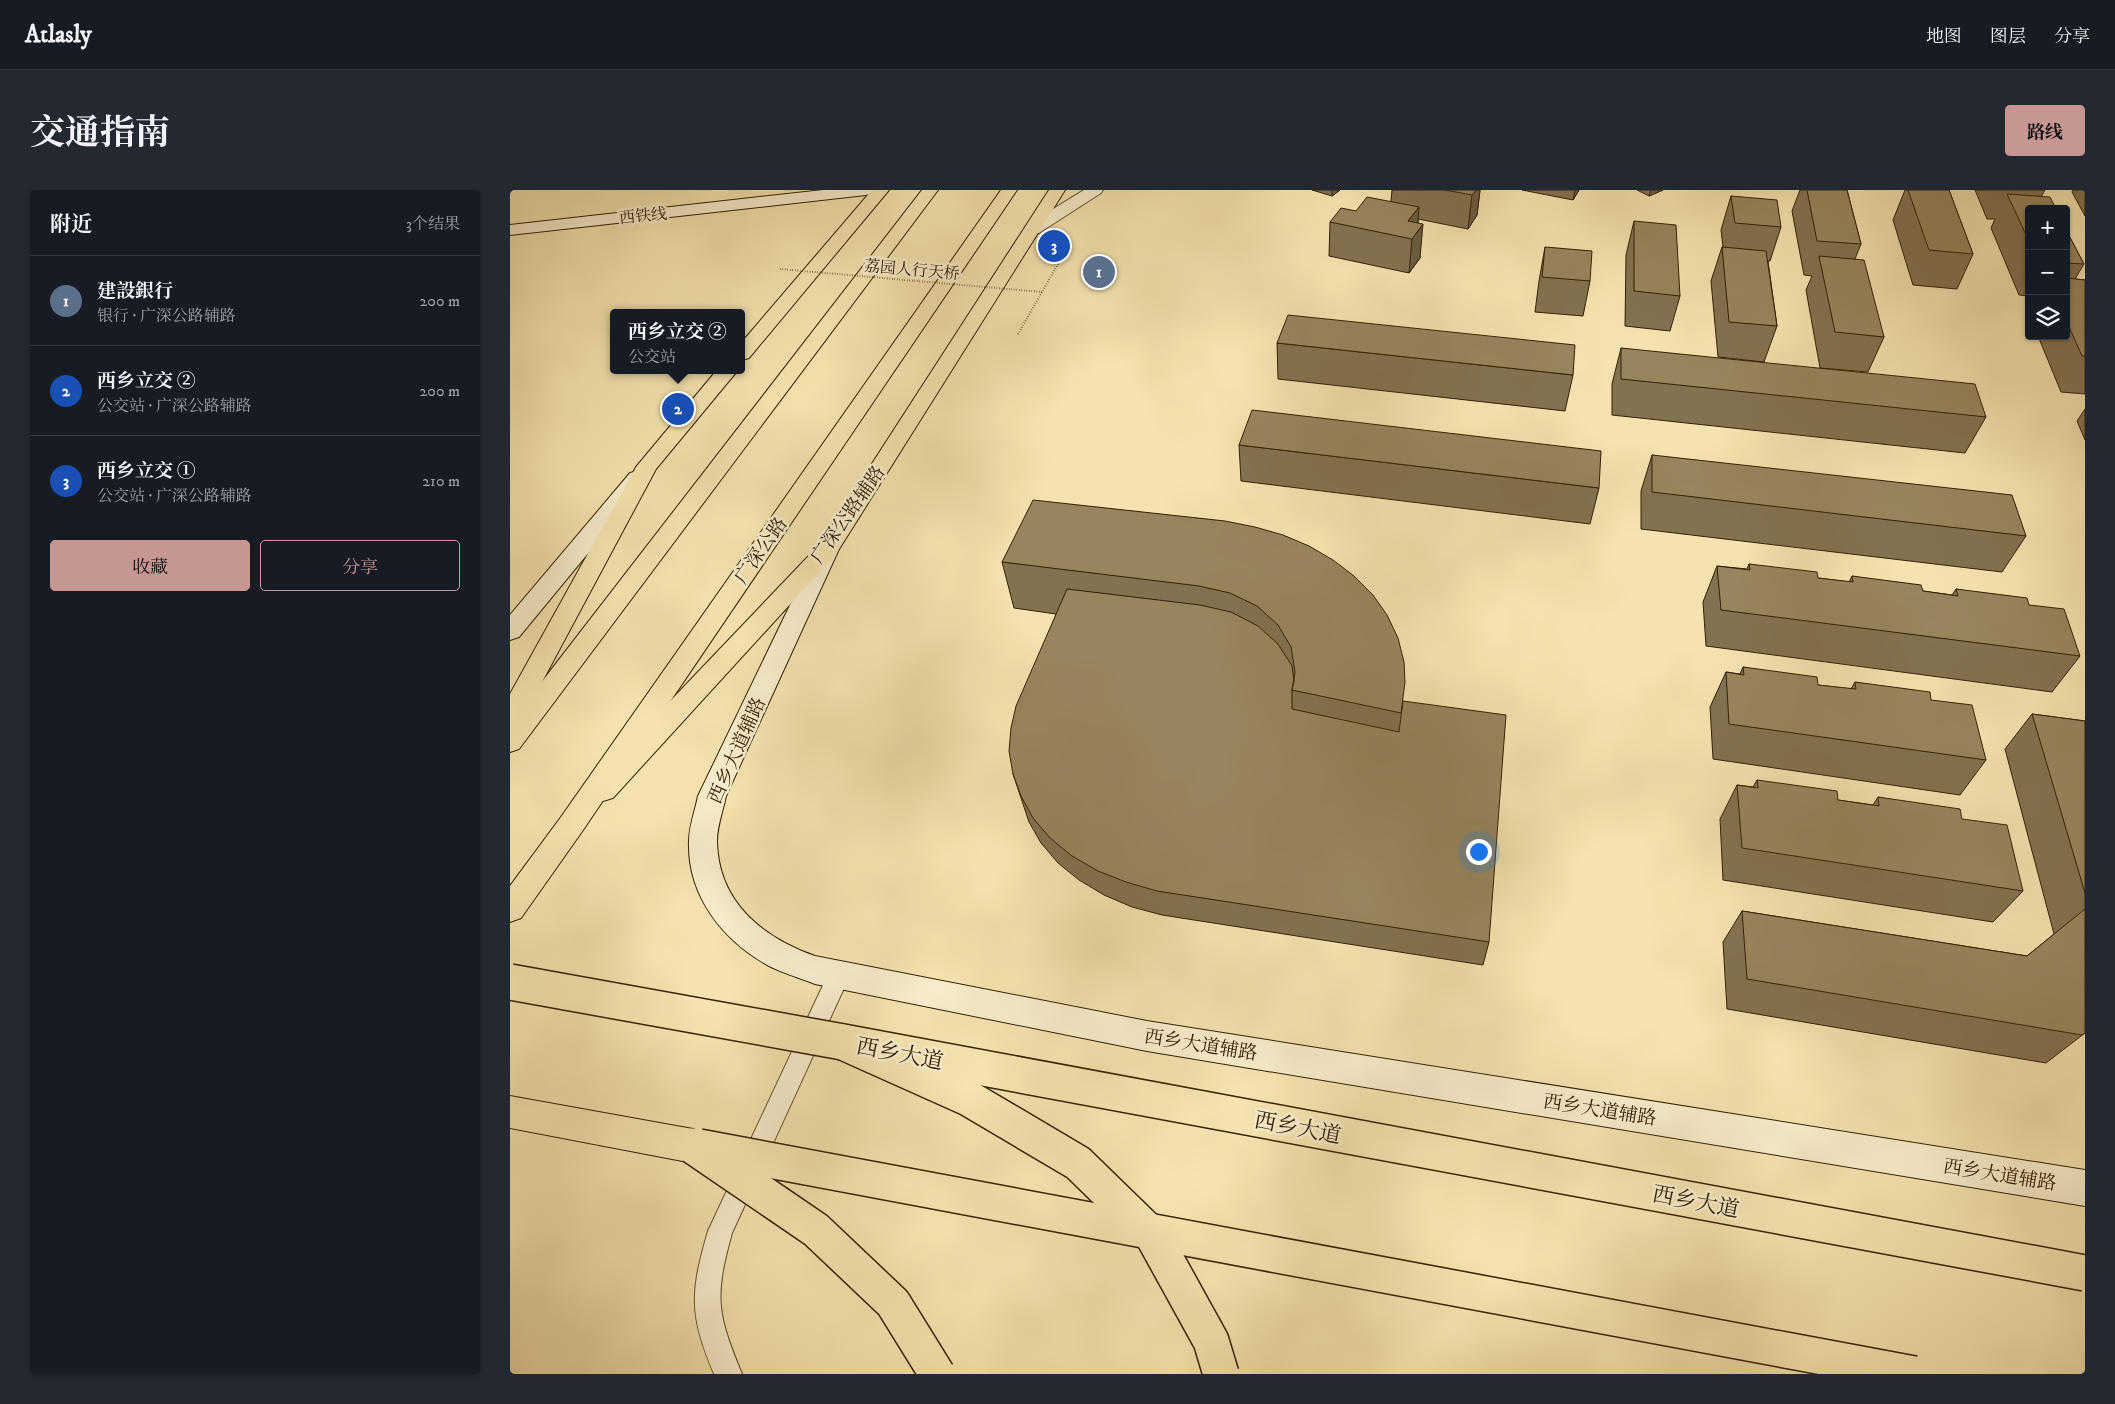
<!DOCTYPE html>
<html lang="zh">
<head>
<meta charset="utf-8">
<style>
	body { margin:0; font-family:"IM FELL DW Pica","Noto Serif SC",serif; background:#242831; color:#f1f3f6 }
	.controls { position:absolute; right:15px; top:15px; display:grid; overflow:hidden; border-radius:5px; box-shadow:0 1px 4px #0004 }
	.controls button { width:45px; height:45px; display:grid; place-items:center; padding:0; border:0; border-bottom:1px solid #363941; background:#171b24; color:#f1f3f6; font:25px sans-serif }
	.you { position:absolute; left:968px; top:661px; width:18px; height:18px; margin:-12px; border:4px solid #fff; border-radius:50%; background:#1a73e8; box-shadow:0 0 0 8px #1a73e833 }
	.badge { display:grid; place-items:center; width:32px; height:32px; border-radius:50%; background:#c59692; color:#fff; font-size:16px; font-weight:700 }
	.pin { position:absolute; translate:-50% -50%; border:2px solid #fff; box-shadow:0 1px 5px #0006 }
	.popup { position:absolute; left:100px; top:119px; width:135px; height:65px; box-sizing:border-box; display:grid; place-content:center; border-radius:5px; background:#171b24; filter:drop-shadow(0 1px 4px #0005); font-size:16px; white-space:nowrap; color:#9ea1a6 }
	.popup b { font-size:19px; color:#f1f3f6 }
	.popup::after { content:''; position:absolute; left:50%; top:100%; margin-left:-10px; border:10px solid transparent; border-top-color:#171b24 }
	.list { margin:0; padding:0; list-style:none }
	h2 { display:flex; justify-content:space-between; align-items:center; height:65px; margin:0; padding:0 20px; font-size:21px }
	h2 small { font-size:16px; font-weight:400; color:#9ea1a6 }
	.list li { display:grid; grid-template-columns:32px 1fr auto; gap:15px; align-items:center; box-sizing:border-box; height:90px; padding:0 20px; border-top:1px solid #363941 }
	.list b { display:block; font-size:19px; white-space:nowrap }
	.list p { margin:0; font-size:16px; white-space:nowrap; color:#9ea1a6 }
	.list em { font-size:16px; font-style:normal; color:#9ea1a6 }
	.actions { display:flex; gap:10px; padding:15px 20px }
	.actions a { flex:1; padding:11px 0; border:1px solid #c59692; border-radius:5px; text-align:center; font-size:18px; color:#c59692 }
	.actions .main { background:#c59692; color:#111 }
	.icon { flex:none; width:28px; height:28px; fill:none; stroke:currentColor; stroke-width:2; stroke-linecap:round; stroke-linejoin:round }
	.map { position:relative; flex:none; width:1575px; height:1184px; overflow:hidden; border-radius:5px }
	header { display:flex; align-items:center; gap:30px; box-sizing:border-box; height:70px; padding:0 25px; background:#171b24; border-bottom:1px solid #363941 }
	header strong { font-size:24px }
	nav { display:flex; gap:28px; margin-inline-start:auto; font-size:18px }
	.intro { display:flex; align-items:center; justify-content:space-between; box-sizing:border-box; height:120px; padding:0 30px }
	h1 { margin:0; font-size:35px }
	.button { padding:12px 22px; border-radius:5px; background:#c59692; color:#111; font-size:18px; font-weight:700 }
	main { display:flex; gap:30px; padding:0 30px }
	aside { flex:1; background:#171b24; border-radius:5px; box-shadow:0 1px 4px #0004 }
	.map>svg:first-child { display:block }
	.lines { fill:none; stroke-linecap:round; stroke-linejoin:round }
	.lane-casing { stroke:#63512e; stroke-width:2 }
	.street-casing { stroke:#63512e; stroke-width:2 }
	.secondary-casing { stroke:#332003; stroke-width:2 }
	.primary-casing { stroke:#332003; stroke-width:2 }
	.highway-casing { stroke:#332003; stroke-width:2 }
	.path { stroke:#332003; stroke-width:2; stroke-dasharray:0.5 2; stroke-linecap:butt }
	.lane { fill:#f8edcc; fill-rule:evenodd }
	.street { fill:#f8edcc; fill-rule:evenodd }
	.secondary { fill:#f8edcc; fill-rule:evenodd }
	.primary { fill:#f4e3b0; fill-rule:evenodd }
	.highway { fill:#f4e3b0; fill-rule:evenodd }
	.primary-bridge-casing { stroke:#332003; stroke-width:38; stroke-linecap:butt }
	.highway-bridge-casing { stroke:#332003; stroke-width:38; stroke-linecap:butt }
	.path-bridge { stroke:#332003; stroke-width:2; stroke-dasharray:0.5 2; stroke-linecap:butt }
	.primary-bridge { stroke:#f4e3b0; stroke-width:35 }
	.highway-bridge { stroke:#f4e3b0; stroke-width:35 }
	.wall { fill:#827250; stroke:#332003 }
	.shaded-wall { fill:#6a5d41; stroke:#332003 }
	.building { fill:#97855d; stroke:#332003 }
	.labels { text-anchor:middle; stroke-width:5; stroke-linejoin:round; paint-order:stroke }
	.far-street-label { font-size:16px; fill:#332003; stroke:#f8edcc }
	.street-label { font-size:19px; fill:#332003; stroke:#f8edcc }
	.near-street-label { font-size:22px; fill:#332003; stroke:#f8edcc }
</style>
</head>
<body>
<header>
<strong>Atlasly</strong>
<nav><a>地图</a><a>图层</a><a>分享</a></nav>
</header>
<div class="intro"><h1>交通指南</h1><a class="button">路线</a></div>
<main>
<aside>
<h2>附近<small>3个结果</small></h2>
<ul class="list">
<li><span class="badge" style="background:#5c6f8a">1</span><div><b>建設銀行</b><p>银行 · 广深公路辅路</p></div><em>200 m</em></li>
<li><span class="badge" style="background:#1a4fb4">2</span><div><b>西乡立交 ②</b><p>公交站 · 广深公路辅路</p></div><em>200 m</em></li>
<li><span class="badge" style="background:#1a4fb4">3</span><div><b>西乡立交 ①</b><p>公交站 · 广深公路辅路</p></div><em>210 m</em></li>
</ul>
<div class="actions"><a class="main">收藏</a><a>分享</a></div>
</aside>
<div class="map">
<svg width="1575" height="1184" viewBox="0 0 1575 1184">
	<rect width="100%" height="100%" fill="#f4e3b0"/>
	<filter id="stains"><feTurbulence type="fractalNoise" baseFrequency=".004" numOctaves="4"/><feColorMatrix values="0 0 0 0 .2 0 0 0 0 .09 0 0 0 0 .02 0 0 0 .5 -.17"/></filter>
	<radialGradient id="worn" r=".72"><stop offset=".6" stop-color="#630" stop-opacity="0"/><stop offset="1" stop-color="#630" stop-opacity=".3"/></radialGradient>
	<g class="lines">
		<g class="lane-casing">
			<path id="lane" d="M329,775l8,3 3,7 -118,258c-18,65 -15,80 10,141h-28c-25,-60 -24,-81 -6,-143l123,-263z"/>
		</g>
		<g class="street-casing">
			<path id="street" d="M574,0h19l-2,3 -62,40h-12l-2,-4 2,-4z"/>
		</g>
		<g class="secondary-casing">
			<path id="secondary" d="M313,0h51l-2,3 -6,2 -356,40v-10z
				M128,281l8,2 3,5 -3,5 -127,154 -9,3v-25l120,-142z
				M318,351l8,3 3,5 -113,247c-3,15 -9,30 -9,45 1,61 45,96 98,115l332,65 938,149v36l-938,-155 -332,-67c-15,-6 -32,-11 -46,-18 -47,-26 -82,-71 -80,-125 0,-15 6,-30 9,-45l119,-247 3,-5z"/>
		</g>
		<g class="primary-casing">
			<path id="primary" d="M362,0h17l-140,168 -7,2v-18z
				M539,0h16l-229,364 -223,244 -10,3 -10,-3 -4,-8 4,-8 227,-238z
				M207,180h21l-82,99 -137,256 -9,3v-34l126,-227z
				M0,906l183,33 12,5 5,12 -5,12 -12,5 -183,-35z"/>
		</g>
		<g class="highway-casing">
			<path id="highway" d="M412,0h16l-419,559 -9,3v-29z
				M491,0h16l-436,643 -60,85 -11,4v-36l51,-69z"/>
		</g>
		<path class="path" d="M508,144l48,-84"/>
		<use href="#lane" class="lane"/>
		<use href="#street" class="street"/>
		<use href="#secondary" class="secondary"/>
		<use href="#primary" class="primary"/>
		<use href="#highway" class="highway"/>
		<g class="primary-bridge-casing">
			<path id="primary-bridge" d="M0,792l333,60 1242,231
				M189,957l1215,227"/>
		</g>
		<g class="highway-bridge-casing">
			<path id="highway-bridge" d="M333,852l125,56 110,65 75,73 58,105 10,33
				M183,956l123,84 77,73 44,71"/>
		</g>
		<path class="path-bridge" d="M270,79l262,23"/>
		<use href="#primary-bridge" class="primary-bridge"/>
		<use href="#highway-bridge" class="highway-bridge"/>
	</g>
	<path class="wall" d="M802,0h28l-8,6z
		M882,0h88l-3,25 -9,14 -50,-10 2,39 -11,15 -80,-17 1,-34 61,-21z
		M1012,0h57l-6,10z
		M1127,0h26l-14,6z
		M1290,0h47l14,54 -6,15 29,78 -16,35 -48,-4 -14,-78 6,-14 -8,-1 -12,-64z
		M1395,0h44l24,64 -16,35 -44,-4 -20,-65z
		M1465,0h70l-4,7 -12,12v87l-10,-1 -28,-67 4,-9h-8z
		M1563,0h12v26l-13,-24z
		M1221,6l50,31 -11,34h-2l9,65 -13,36 -46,-5 -7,-76 11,-34h1l-2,-17z
		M1124,31l46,75 -10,35 -45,-5 1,-71z
		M1556,40l18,34 -9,15 10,1v114l-24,-2 -23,-56h28z
		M1035,57l45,34 -7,35 -48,-4 4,-31z
		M767,153l296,32 -8,36 -287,-32z
		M1111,158l365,69 -21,36 -353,-38v-31z
		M1575,219v31l-8,-19z
		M729,255l360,43 -9,36 -349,-43z
		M1142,265l374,81 -24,36 -361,-43v-38z
		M492,372l352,14 49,126 86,240 -6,23 -321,-50 -30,-8 -28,-12 -25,-15 -21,-17 -17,-20 -12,-21 -16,-48 43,-160 -42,-6z
		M1239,374l69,14 31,4 3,-6 71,15 29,4 4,-6 73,16 51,51 -28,36 -346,-46 -3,-44 14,-36 30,3z
		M1233,477l75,18 33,4 4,-7 76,18 55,60 -26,35 -247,-36 -3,-52 16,-35 14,2z
		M1522,524l53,7v312l-39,30 -319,-54 -4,-67 19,-31 285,45 27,-22 -49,-185z
		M1247,590l81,20 35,5 5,-8 84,22 61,72 -30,31 -270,-42 -3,-61 17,-34 16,2z"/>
	<path class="shaded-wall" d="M822,0h8l-8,6z
		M966,0h4l-3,25 -9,14 4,-34z
		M1065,0h4l-6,10z
		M1141,0h12l-14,6z
		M909,17l-2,26 6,-9 -3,34 -11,15 3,-34 -4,-18z"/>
	<path class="building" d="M935,0h31l-4,5z
		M1297,0h40l14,54 -44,-3z
		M1398,0h41l24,64 -44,-4z
		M1497,4l43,3 6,12h-27v32z
		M1221,6l46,4 4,27 -46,-4z
		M857,7l52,10 -11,14 15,3 -11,15 -82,-17 11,-14 15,3z
		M1124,31l42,4 4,71 -46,-5z
		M1556,40l18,34 -18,-1z
		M1035,57l47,4 -2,30 -48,-4z
		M1212,57l44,4 11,75 -48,-4z
		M1309,66l45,4 20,77 -49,-5z
		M1556,88l19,2v76h-3l-16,-36z
		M778,125l287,30 -2,30 -296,-32z
		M1111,158l354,36 11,33 -365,-38z
		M742,220l349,41 -2,37 -360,-43z
		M1142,265l360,40 14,41 -374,-44z
		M523,310l192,21 30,6 28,8 26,11 24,14 21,16 19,19 14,20 11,23 6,24 1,20 -4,31 -109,-23 3,-18 -4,-25 -13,-22 -21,-19 -27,-13 -31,-7 -197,-24z
		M1239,374l68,8 1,6 35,4 -1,-6 69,9 2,6 35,5 -2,-7 71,9 2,7 35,4 16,47 -359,-46 -4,-44 33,4z
		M557,399l133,16 31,7 27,14 20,18 14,22 2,15 -2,9v19l107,23 4,-31 103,14 -17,227 -332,-51 -31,-9 -28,-11 -26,-15 -22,-18 -17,-20 -12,-22 -8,-22 -4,-23 2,-23 5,-22z
		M1233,477l74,10 1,8 38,4 -1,-7 75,10 1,8 41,5 14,55 -257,-36 -3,-52 18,3z
		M1522,524l53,7v172z
		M1247,590l80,11 1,9 41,6 -1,-9 82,12 2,10 45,6 16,66 -281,-43 -5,-63 21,3z
		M1575,719v124l-3,2 -335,-56 -5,-68 285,45z"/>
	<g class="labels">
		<g class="far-street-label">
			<text transform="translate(133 25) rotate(-6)" y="6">西铁线</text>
			<text transform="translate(402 79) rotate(5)" y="6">荔园人行天桥</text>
		</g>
		<g class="street-label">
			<text transform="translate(337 324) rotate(-55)" y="7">广深公路辅路</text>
			<text transform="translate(250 360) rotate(-55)" y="7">广深公路</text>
			<text transform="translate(226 560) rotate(-66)" y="7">西乡大道辅路</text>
			<text transform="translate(691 854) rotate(9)" y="7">西乡大道辅路</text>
			<text transform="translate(1090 919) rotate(9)" y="7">西乡大道辅路</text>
			<text transform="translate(1490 984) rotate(9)" y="7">西乡大道辅路</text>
		</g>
		<g class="near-street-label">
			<text transform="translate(390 863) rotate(11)" y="8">西乡大道</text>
			<text transform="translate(788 937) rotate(11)" y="8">西乡大道</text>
			<text transform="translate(1186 1011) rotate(11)" y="8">西乡大道</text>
		</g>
	</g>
	<rect width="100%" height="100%" filter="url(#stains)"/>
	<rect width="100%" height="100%" fill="url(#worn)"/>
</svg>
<div class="controls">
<button>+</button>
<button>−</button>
<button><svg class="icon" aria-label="layers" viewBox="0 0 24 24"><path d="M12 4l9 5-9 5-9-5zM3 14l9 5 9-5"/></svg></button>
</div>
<div class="you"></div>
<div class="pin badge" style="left:589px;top:82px;background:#5c6f8a">1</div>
<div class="pin badge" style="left:168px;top:219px;background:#1a4fb4">2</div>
<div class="popup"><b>西乡立交 ②</b>公交站</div>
<div class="pin badge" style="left:544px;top:56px;background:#1a4fb4">3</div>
</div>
</main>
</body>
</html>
